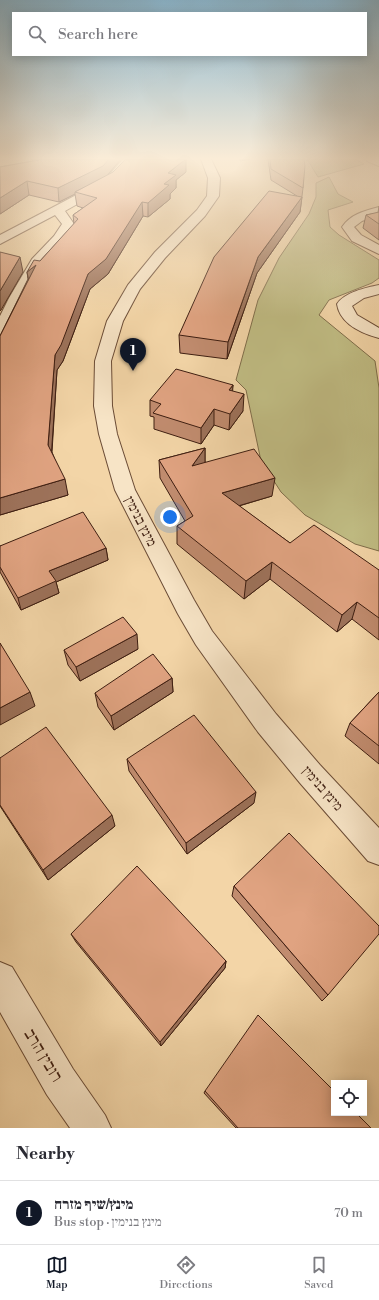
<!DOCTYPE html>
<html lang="en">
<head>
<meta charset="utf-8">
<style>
	body { margin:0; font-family:"Libre Bodoni","Frank Ruhl Libre",serif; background:#f2f2f3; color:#2b2b33 }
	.controls { position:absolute; right:12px; bottom:12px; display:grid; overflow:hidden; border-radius:0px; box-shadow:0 2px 10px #0003 }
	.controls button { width:36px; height:36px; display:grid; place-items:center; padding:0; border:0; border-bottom:1px solid #e1e1e2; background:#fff; color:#2b2b33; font:20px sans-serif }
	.you { position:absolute; left:170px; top:517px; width:14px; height:14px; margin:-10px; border:3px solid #fff; border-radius:50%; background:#1a73e8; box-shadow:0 0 0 6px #1a73e833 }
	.badge { display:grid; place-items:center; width:26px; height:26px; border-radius:50%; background:#111827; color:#fff; font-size:13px; font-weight:700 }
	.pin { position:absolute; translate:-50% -33px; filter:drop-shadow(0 1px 2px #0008) }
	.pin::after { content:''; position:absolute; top:21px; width:14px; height:12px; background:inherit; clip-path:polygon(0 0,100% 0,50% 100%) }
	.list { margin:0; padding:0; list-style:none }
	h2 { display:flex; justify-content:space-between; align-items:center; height:52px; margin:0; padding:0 16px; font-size:17px }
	h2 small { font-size:13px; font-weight:400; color:#7c7c81 }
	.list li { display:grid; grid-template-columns:26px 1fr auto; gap:12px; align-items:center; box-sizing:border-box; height:64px; padding:0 16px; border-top:1px solid #e1e1e2 }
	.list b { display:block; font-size:15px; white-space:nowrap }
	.list p { margin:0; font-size:13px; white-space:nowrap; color:#7c7c81 }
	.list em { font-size:13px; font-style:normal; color:#7c7c81 }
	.icon { flex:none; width:22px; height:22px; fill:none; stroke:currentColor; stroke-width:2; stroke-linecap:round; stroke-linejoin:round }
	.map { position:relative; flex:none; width:379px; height:1128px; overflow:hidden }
	.search { position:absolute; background:#fff; box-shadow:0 2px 10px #0003; left:12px; right:12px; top:12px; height:44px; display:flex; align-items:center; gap:10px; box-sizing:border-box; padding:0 14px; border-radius:0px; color:#7c7c81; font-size:15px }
	.sheet { height:116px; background:#fff }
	nav { display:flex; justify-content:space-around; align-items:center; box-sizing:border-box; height:56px; border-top:1px solid #e1e1e2; background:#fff; font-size:11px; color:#7c7c81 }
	nav a { display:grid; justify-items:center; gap:2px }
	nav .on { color:#111827 }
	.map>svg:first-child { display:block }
	.green { fill:#c0bc83; stroke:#7f6d4a }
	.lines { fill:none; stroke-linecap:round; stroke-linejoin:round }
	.minor-casing { stroke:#6b4c36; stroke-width:2 }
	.minor { fill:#f7e4c6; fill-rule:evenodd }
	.wall { fill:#c18c6f; stroke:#3e1e11 }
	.shaded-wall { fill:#9d725a; stroke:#3e1e11 }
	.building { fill:#e0a381; stroke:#3e1e11 }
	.labels { text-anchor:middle; stroke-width:3; stroke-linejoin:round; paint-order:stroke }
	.street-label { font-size:14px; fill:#3e1e11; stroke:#f7e4c6 }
	.near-street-label { font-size:17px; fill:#3e1e11; stroke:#f7e4c6 }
</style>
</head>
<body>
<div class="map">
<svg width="379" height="1128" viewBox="0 0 379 1128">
	<rect width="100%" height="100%" fill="#f3d5a7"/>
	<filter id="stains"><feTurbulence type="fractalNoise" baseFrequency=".005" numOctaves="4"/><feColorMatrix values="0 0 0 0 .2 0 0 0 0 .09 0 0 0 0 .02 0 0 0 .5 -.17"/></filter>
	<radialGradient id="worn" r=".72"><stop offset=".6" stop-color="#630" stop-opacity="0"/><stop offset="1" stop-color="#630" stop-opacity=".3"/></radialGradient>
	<path class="green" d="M307,159h48l9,5 -46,13z
		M329,177l9,17 15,8 -25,8 2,17 9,8 40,25v18l-7,5 -43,17 -10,15 56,46 4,27v163l-24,-7 -50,-29 -24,-23 -20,-31 -15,-71 -10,-10 22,-80 21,-42 30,-44 7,-17v-14z"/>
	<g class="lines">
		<g class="minor-casing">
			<path id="minor" d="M123,159h11l-8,12 -13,13 -48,27 9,13c-7,15 -20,26 -31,39 -16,21 -27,48 -35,73l-2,3 -6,2v-25l9,-18 23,-39 22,-23 8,-12 -7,-9 -55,29v-9l105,-55z
				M201,159h10l9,19 -1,18 -14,20 -40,42 -25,31 -17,32 -12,40 1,45 5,28 18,56 59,110 18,31 64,83 44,51 59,63v37l-11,-4 -68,-78 -42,-51 -62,-87 -18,-31 -63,-124 -16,-56 -5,-28 1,-45 12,-40 21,-36 27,-33 42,-42 10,-14 1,-18z
				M366,159h13v7l-12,-5z
				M379,207v8l-17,6 -8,6 7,8 18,10v9l-27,-13 -10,-14c9,-13 22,-16 37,-20z
				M379,285v9l-15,4 -12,8 5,9 22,13v10c-18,-5 -39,-14 -42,-34 8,-12 28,-16 42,-19z
				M0,962l12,5 61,102 32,46 6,13h-41l-23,-33 -47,-83z"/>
		</g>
		<use href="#minor" class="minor"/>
	</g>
	<path class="wall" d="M31,159h90l-13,15 78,-2 -10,8v8l-6,6v5l-22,18 -5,-1 -35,58 -18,15 -27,72 -6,9 -5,82 16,43 -68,20v-179l28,-57 -1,-7 13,-11 34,-37 -1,-9 10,-7 -6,-2 -2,-12 -16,8 -30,-7 -29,19v-47l33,-6z
		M268,159h36l-1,29 -3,24 -43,61 -30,86 -47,-6 -1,-18 118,-139 -26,-16z
		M379,206v34l-16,-12 3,-13 12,-2z
		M233,385l-1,6 11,20 -14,19 -15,-5 -13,19 -47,-15v-12l-4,-1v-16z
		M205,448v14l67,34 -33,10 51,37 89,27v70l-27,-21 -15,13 -67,-53 -26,20 -67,-55v-18l8,-5 -25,-43 -1,-18z
		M0,546l106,2 2,12 -52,22 3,11 -38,17 -21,-38z
		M138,649l-58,32 -12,-16 -4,-15z
		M172,678l1,14 -59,38 -16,-23 -3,-14z
		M379,692v72l-34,-28 5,-13z
		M0,758l115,68 -67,54 -48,-74z
		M127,759l127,44 -67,51 -58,-83z
		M234,886l94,109 -6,6 -90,-105z
		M71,934l155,27 -1,7 -64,78 -85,-104z
		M205,1091l166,37h-135l-32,-35z"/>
	<path class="shaded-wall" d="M109,159h12l-17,20 -29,13v2l-16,8 -1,-14z
		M186,159v13l-10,8v8l-6,6v5l-22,18v-14l16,-19 4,-11z
		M240,159h10l-10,2z
		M27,181l2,14 -29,19v-16z
		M302,197l-2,15 -43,61 -30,86 1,-17 30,-85z
		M142,202l1,14 -35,58 -18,15 -27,72 -6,9 -6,90 -3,-15 7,-90 33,-81z
		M20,257l3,15 -22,38 -1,1v-20z
		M36,265l-6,22 -3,-15z
		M233,385l-1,16 -3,-11z
		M244,394l-1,17 -14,19 1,-16z
		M214,409v16l-13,19v-16z
		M205,448v18h-13z
		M275,478l-3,18 -51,15 1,-18z
		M65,479l3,16 -68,20v-17z
		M106,548l2,12 -52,22 3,11 -38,17 -3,-12 31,-27z
		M272,562l-2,17 -26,20 2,-18z
		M357,602l-5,17 -15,13 5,-17z
		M137,634l1,15 -58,32 -4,-14z
		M172,678l1,14 -59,38 -3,-14z
		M30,692l5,14 -35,19v-17z
		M256,792l-2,11 -67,51 -1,-11z
		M112,815l3,11 -67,54 -5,-10z
		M226,961l-1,7 -64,78 -1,-4z"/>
	<path class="building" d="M39,159h70l-6,7 -45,22 -31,-7 -27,17v-31l39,-7z
		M126,159h60l-18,14 8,2 -12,9 5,1 -21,18 -6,-1 -36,57 -18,15 -27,71 -6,10 -7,90 17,34 -65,19v-162l36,-71 -9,7 7,-12 6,1 38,-42 -5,-4 24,-17 -22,-6 38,-20z
		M270,159h34l1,7 -2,22 -32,-19z
		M269,191l33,6 -44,60 -30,85 -49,-7 35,-78z
		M379,212v12l-13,-9z
		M0,252l20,5 -20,34z
		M176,369l57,16 -4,5 15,4 -14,20 -16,-5 -13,19 -48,-15 8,-9 -11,-4z
		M205,448l-13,18 62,-17 21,29 -53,15 68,50 24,-18 65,45v48l-22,-16 -15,13 -70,-53 -26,19 -69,-55 16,-10 -34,-56z
		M83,512l23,36 -57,23 7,10 -38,17 -18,-31v-21z
		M123,617l14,17 -61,33 -12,-17z
		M0,643l30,49 -30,16z
		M153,654l19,24 -61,38 -16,-23z
		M379,692v54l-29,-23z
		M194,715l62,77 -70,51 -59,-84z
		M46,727l66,88 -69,55 -43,-65v-47z
		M289,833l90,93v8l-51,61 -94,-109z
		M137,866l89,95 -66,81 -89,-108z
		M258,1015l76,76v22h22l15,15h-133l-33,-37z"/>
	<linearGradient id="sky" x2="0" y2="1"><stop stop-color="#89b6cf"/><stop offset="0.5" stop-color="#faecd7"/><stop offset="1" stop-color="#faecd7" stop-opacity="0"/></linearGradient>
	<rect width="379" height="317" fill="url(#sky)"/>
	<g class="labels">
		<g class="street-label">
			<text transform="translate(141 521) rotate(63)" y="5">מינץ בנימין</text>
			<text transform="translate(323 788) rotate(49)" y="5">מינץ בנימין</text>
		</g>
		<g class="near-street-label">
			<text transform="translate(44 1055) rotate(59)" y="6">רובין הרב</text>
		</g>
	</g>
	<rect width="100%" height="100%" filter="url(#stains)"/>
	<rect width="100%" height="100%" fill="url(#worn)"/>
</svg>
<div class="controls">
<button><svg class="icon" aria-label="locate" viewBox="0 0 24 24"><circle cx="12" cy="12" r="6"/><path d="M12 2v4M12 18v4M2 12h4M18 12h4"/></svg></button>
</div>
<div class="you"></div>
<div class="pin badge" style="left:133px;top:371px">1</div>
<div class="search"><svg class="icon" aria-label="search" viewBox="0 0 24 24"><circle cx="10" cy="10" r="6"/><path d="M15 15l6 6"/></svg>Search here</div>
</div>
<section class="sheet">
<h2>Nearby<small></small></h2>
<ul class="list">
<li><span class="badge">1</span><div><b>מינץ/שיף מזרח</b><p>Bus stop · מינץ בנימין</p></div><em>70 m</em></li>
</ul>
</section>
<nav>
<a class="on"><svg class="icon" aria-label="map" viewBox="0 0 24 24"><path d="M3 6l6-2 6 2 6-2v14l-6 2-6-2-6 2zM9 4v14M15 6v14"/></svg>Map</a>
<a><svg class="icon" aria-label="directions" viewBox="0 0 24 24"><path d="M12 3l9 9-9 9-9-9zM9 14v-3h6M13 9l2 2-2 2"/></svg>Directions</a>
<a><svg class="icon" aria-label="saved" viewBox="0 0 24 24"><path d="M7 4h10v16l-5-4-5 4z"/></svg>Saved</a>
</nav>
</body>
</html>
